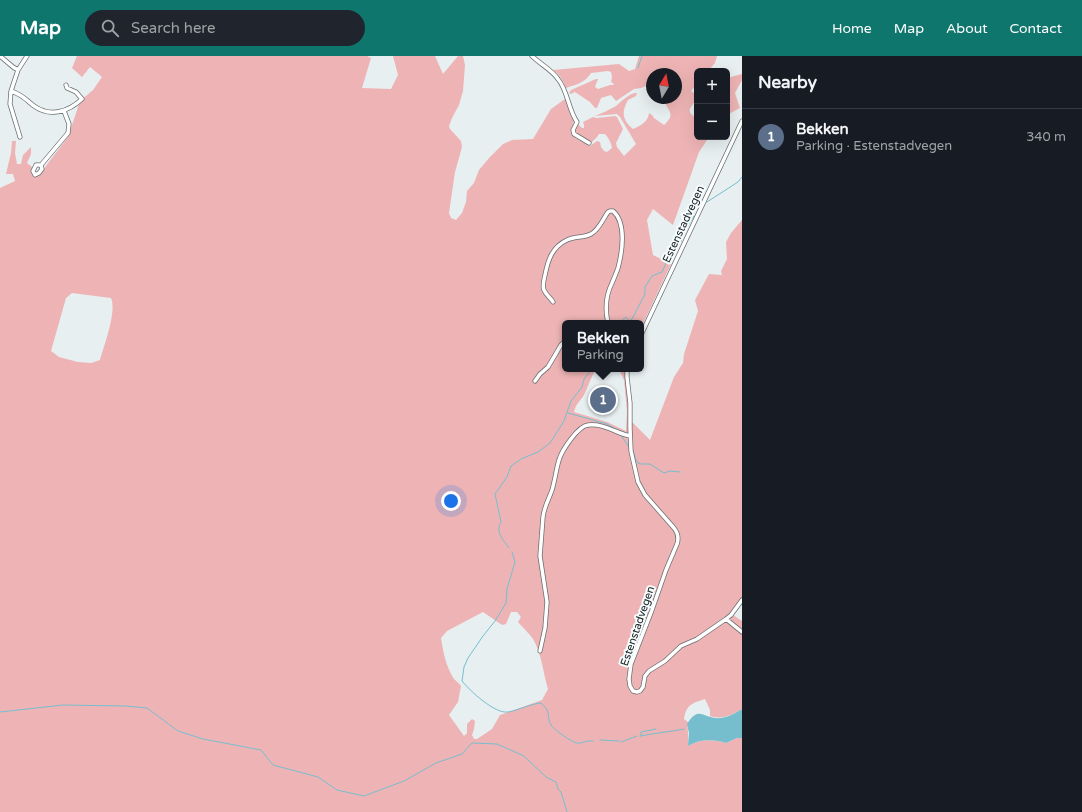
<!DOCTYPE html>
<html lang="en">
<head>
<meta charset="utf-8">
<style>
	body { margin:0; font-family:"Varela Round",sans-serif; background:#20242c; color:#f1f3f6 }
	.controls { position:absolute; right:12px; top:12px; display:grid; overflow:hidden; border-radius:6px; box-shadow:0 4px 16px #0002 }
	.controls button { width:36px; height:36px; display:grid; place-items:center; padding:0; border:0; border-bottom:1px solid #363941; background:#171b24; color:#f1f3f6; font:20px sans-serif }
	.compass { position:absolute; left:646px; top:12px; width:36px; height:36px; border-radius:50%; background:#171b24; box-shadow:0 4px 16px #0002; rotate:10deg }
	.you { position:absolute; left:451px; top:445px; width:14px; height:14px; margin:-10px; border:3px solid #fff; border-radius:50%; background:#1a73e8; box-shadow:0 0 0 6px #1a73e833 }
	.badge { display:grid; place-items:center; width:26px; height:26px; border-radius:50%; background:#0f766e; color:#fff; font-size:13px; font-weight:700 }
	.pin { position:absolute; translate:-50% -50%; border:2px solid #fff; box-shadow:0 1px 4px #0006 }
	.popup { position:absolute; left:562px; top:264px; width:82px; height:52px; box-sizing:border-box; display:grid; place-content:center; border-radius:6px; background:#171b24; filter:drop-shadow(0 1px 3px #0005); font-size:13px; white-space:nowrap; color:#9ea1a6 }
	.popup b { font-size:15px; color:#f1f3f6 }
	.popup::after { content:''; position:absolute; left:50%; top:100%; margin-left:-8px; border:8px solid transparent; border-top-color:#171b24 }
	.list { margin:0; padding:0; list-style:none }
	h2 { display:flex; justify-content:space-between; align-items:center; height:52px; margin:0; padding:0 16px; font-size:17px }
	h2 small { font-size:13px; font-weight:400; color:#9ea1a6 }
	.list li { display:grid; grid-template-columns:26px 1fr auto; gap:12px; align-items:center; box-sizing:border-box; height:56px; padding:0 16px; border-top:1px solid #363941 }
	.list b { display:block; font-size:15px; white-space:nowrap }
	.list p { margin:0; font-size:13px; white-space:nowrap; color:#9ea1a6 }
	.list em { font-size:13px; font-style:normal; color:#9ea1a6 }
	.icon { flex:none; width:22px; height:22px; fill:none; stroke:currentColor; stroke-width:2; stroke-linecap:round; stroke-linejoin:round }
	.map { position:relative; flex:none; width:742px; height:756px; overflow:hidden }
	header { display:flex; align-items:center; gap:24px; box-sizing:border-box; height:56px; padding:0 20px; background:#0f766e; color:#fff }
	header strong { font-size:19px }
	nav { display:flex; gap:22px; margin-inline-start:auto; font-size:14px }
	.search { width:280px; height:36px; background:#20242c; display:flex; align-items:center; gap:10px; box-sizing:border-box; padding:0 14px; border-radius:22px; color:#9ea1a6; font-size:15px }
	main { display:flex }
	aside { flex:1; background:#171b24 }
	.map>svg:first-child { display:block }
	.green { fill:#eeb4b5; fill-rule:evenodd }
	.water { fill:#76bece }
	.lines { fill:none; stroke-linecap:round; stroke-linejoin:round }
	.stream { stroke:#76bece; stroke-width:1 }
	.minor-casing { stroke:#686f71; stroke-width:5 }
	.minor { stroke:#fff; stroke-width:3.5 }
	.labels { text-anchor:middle; stroke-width:4; stroke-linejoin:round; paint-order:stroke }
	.street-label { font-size:11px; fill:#212425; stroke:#f5fdfe }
</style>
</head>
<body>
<header>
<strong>Map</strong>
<div class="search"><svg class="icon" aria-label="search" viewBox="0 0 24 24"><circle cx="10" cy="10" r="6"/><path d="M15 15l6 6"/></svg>Search here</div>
<nav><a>Home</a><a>Map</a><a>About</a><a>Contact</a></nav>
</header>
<main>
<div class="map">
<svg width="742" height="756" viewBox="0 0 742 756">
	<rect width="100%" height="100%" fill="#e7eff1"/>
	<path class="green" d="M77,0h290l4,2 -9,30 29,1 7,-14 -5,-19h42l8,18 15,-18h5l2,9 -2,26 -4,14 -7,13 -3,8 1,3 11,12 1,6 -7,25 -6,41 2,5 5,2 6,-7 4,-11 1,-11 7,-8 5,-13 10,-12 14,-14 9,-4 21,-1 18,-30 14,-10 2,3 7,17 -2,14 3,5 15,8 7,-5 3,1 1,5 3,4 3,1 5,-4c-1,-5 -3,-10 -7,-14h-6l-2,3 -6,6 -16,-10v-4l3,-5 4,4h2v-3l-1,-3 10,-5 4,1 18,-2 2,1 6,12 -7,14 1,4 7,9 12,-12 -16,-27 -3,-3 -22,2c7,-3 14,-6 21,-10 6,-5 13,-13 21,-13l-1,3 -8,4c-6,11 -7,19 5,29 7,-3 15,-7 16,-16l3,2 2,3 10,7c10,-10 7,-11 1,-22l4,-5h7v-24h-24v6l-1,-1 -4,1 -1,6 -5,2 -7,1 -18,12 -5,-6 -10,3 -4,10h-2l-5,-6 -15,-10 -4,2 -2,-1 2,-3 25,-11h2l-2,5 -1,3 3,2 12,-4h3l1,-1 -3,-2 1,-5 -1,-5 -3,-1 -17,2c-6,10 -14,11 -25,15 -3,-7 -6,-14 -13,-18l66,-6 10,7 6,-2 4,-13h78l-2,7 -7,8h-11v13l-6,7 6,4c0,9 -15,15 -2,22l2,-1v21h12l-10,15 -26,73 -20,-16 -6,11 6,35 18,9 -30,64v-5h-76v46h31c-5,8 -8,18 -12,26 -4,7 -8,8 -10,17l33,10 19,9 1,-20 -3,-31 -5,-11h8l5,53 18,18 24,-63 9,-14 1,-9 14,-43 -3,-11 14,-26 13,1 -1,-4 6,-12 -1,-17 5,-9 11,-13v384l-9,11 9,6v88c-10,6 -21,11 -32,7v-6l-5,-11c-13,4 -19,6 -21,20l4,3c-1,6 1,17 0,24 11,-7 26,-7 38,-3l11,-5h5v74h-742v-624l15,-7 -2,-7h-7l5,-21 1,-12h4l-1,12 2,11h4l2,-9 8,-8v7l-4,9 5,4 7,8 29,-38 12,-36 13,-11 9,-13 -12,-10 -8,10 -10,-9zM72,237l39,5c6,13 -7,48 -11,62l-9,3 -13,-1 -19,-5 -8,-6 15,-53zM483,556l19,13 4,-1 5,-12h6l4,5 -3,5c5,6 11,11 15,17 9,15 10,34 15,50l-6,11 -42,15 -8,14 -15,10h-3l-2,-4 2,-6 1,-8 -3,-2 -5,5v9l-3,3 -15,-21 9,-13 3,-16c-2,-3 -5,-5 -7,-7 -8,-12 -11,-28 -13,-41l6,-7z
		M742,18v6l-7,13 5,15 -13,7v-37z"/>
	<path class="water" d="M742,653v29h-5l-11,5c-12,-4 -27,-4 -38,3l1,-13 -2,-9c11,-17 14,-8 28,-6 10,1 19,-4 27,-9z"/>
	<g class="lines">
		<path class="stream" d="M638,12l4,-12
			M707,146l31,-20 4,-5
			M619,267l7,-6 3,4 3,-2 13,-25v-7l7,-11 10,-4 4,-9 9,-12 1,-6 5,-3 1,-6 12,-20
			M568,357l39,11 12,7
			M621,379l7,11
			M633,395l3,9 2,3 3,1h9l14,9 6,-2 10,1
			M509,492c-6,-9 -14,-16 -8,-26l-6,-28 12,-17 4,-11 10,-7 17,-7 12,-9 14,-22 7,-20 11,-14 2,-8 8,-10
			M512,496l3,10 -8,27 -1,14 -11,18 -12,15 -15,22 -4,9 -2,14c8,10 33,33 46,31 11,-2 22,-8 33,-9 11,9 5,14 10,22 2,4 22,18 26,18 5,1 8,-3 16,-2
			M0,656l63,-7 63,1 21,2 31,23 25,8 58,11 12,15 45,12 19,13 27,6 40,-15 32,-18 26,-9 10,-11 25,1 27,12 22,21 10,5 2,7 3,3 6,20
			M640,680c15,-3 29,-4 44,-7
			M641,680v-4l15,-3
			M600,684l19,1
			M621,686l16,-6"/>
		<g class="minor-casing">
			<path id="minor" d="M0,0l13,11 5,3
				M27,0l-9,14 -7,21c12,4 14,8 23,15 17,12 35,5 48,-7l-6,-7 -9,-4 -1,-3
				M532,0c8,8 20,14 26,23 10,12 10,30 19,43l-4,8 1,4 15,9
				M11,35l-1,13 10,33
				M41,109l1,4 -3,4 -4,2 -2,-4 3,-6h5l27,-32 1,-9 -5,-13
				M553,246c-2,-4 -7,-7 -9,-12 -2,-4 0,-10 1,-15 3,-15 7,-28 22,-35 8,-4 17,-2 24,-6 8,-4 12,-15 17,-22l2,-1h3c14,12 9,42 5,57 -2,6 -4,10 -6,15 -6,12 -7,27 -4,40
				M641,279l101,-214
				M627,313v8l3,26v25l1,23 7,31 7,13 29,33c4,5 5,10 3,16l-11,26 -14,40 -21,54 -2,15 1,7 3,5 4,1 3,-1 3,-4 2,-11 4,-5 16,-10 16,-15 16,-7 29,-20 5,-4 11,-15
				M535,325l5,-7 8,-7 13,-22 4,-4
				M726,563l16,13
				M540,595l5,-23 2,-26 -7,-46 3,-39c1,-10 6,-18 9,-27 3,-10 4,-20 7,-30 3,-10 19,-34 29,-35 15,-2 28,8 42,11"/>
		</g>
		<use href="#minor" class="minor"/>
	</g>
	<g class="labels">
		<g class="street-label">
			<text transform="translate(683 168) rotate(-65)" y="4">Estenstadvegen</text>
			<text transform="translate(637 570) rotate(-71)" y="4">Estenstadvegen</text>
		</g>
	</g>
</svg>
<div class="controls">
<button>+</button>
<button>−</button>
</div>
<svg class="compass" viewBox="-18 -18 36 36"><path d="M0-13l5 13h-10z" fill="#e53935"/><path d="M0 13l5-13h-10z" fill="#9ea1a6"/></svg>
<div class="you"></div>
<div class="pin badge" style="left:603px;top:344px;background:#5c6f8a">1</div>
<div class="popup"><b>Bekken</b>Parking</div>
</div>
<aside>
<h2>Nearby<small></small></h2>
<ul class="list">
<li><span class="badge" style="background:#5c6f8a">1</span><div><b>Bekken</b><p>Parking · Estenstadvegen</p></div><em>340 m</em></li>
</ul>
</aside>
</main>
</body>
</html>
